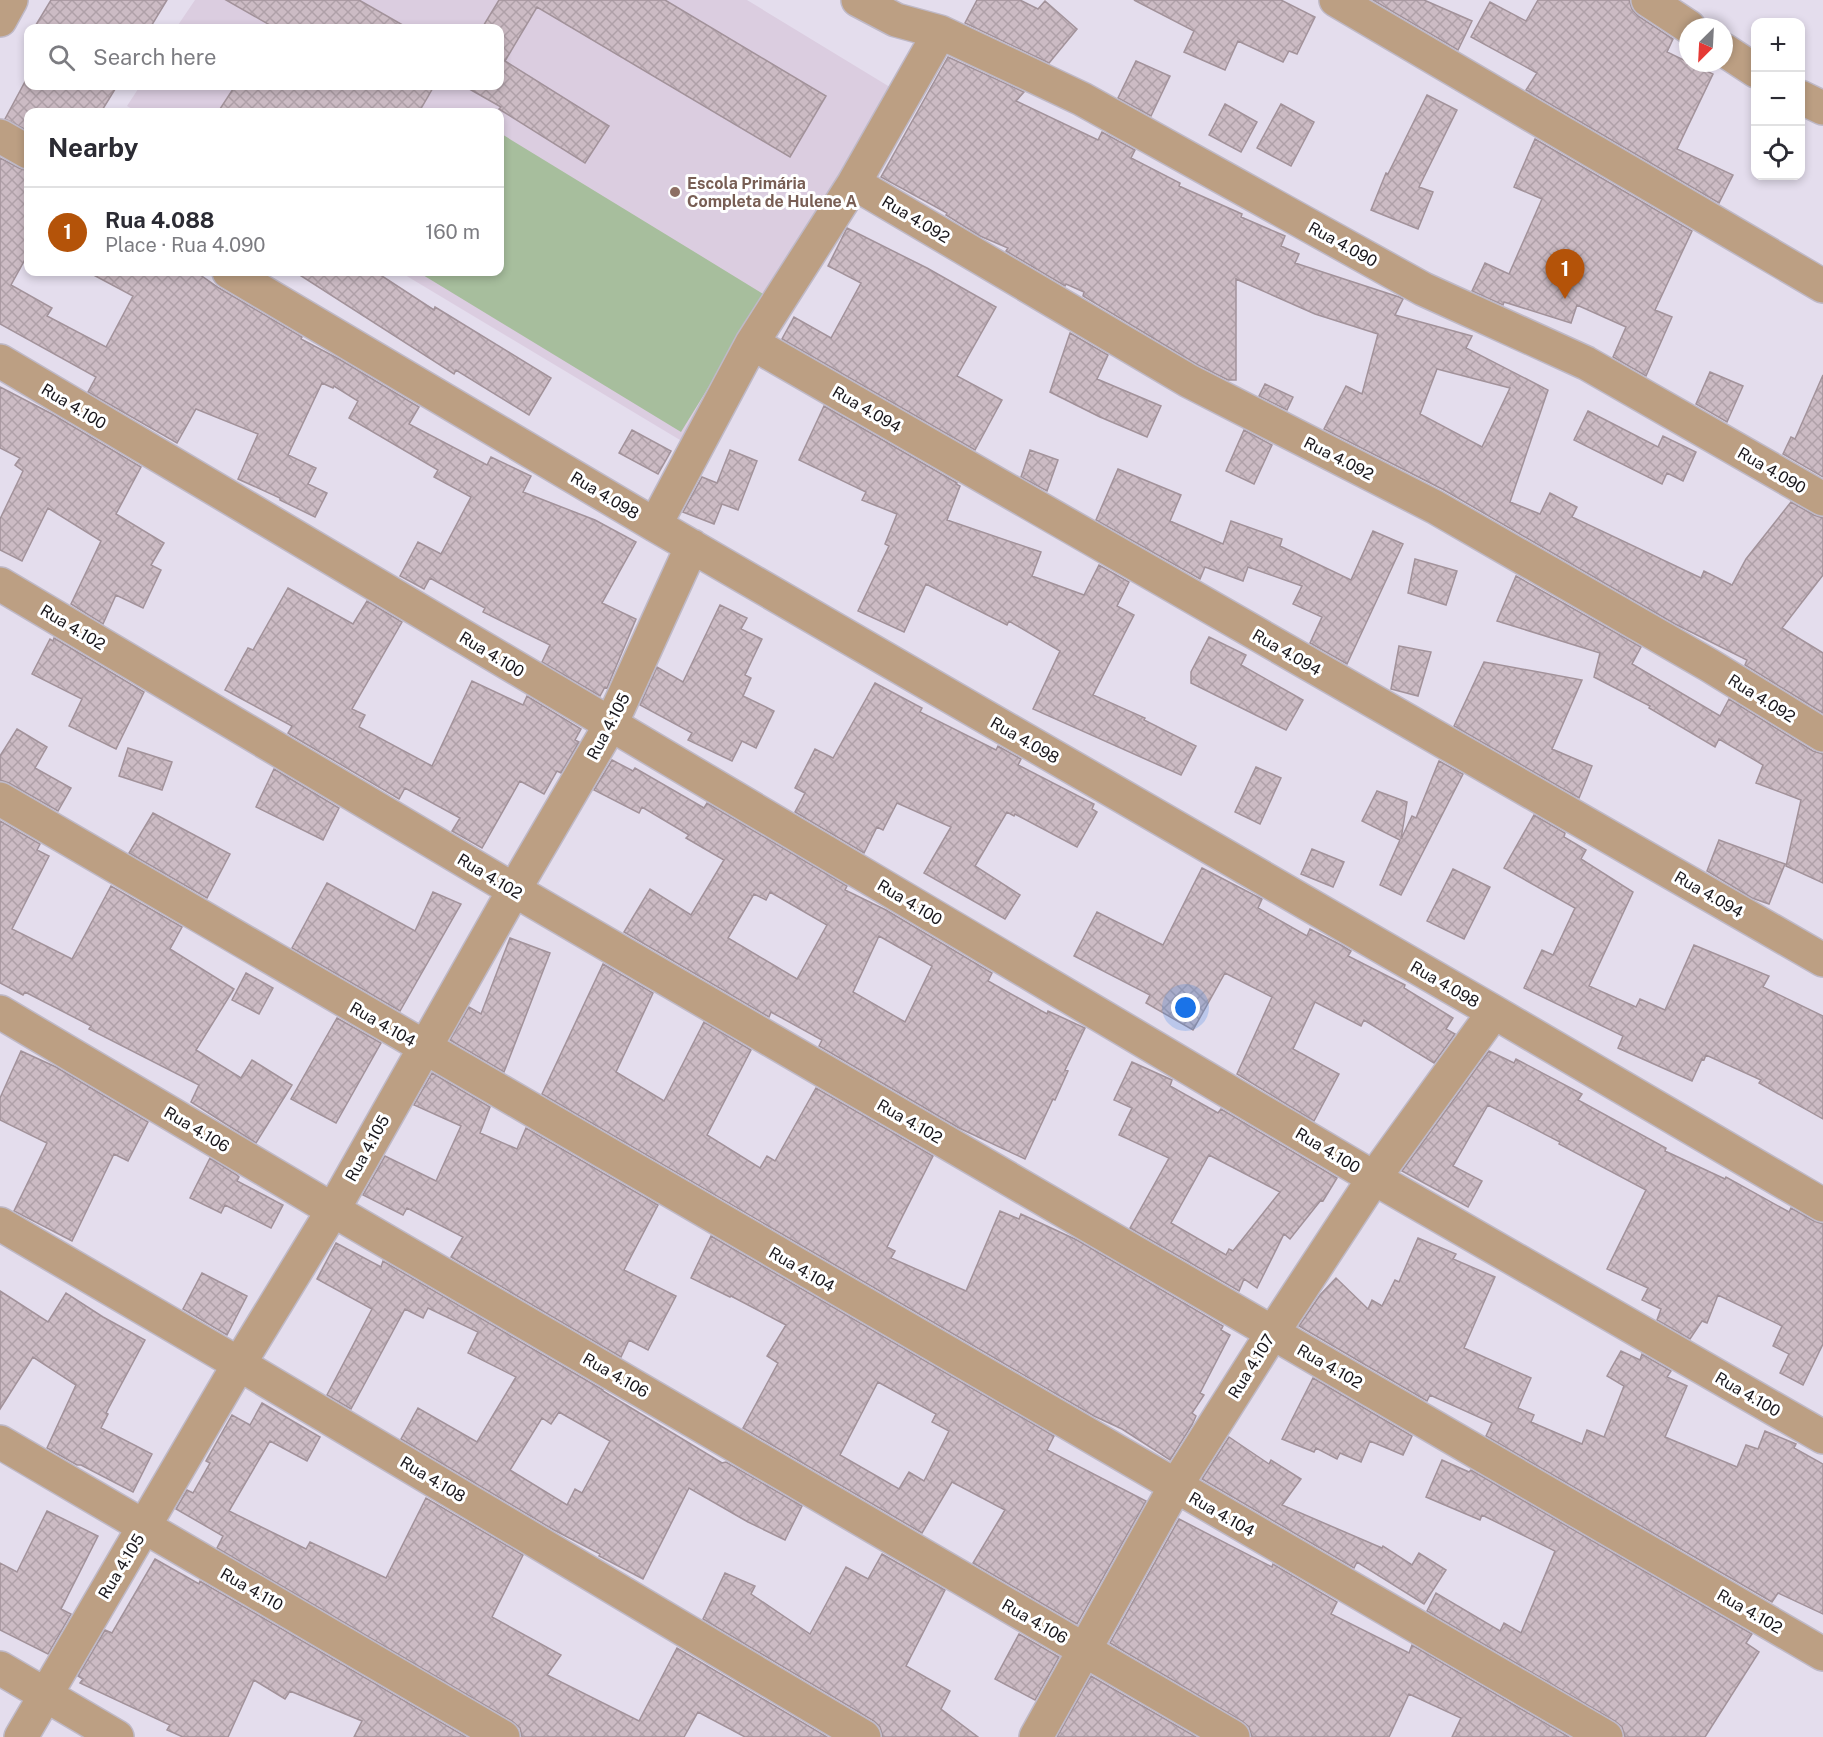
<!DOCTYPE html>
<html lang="en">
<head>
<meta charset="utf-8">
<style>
	body { margin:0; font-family:"Public Sans",sans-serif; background:#f2f2f3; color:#2b2b33 }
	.controls { position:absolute; right:18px; top:18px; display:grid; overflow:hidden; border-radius:12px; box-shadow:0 3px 9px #0003 }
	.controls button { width:54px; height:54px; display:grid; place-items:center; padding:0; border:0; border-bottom:2px solid #e1e1e2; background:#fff; color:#2b2b33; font:30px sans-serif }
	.compass { position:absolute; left:1679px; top:18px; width:54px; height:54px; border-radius:50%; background:#fff; box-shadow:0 3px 9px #0003; rotate:204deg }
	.you { position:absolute; left:1186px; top:1008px; width:21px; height:21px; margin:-15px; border:4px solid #fff; border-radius:50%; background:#1a73e8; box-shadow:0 0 0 9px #1a73e833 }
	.badge { display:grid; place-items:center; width:39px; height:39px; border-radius:50%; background:#b45309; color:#fff; font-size:20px; font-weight:700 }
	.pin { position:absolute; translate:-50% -50px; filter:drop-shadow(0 2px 3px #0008) }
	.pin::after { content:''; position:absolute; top:32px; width:21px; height:18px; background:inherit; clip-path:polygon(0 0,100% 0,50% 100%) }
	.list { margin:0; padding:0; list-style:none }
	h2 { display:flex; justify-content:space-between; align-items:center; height:78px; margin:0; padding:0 24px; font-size:26px }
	h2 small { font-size:20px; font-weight:400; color:#7c7c81 }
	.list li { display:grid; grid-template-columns:39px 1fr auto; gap:18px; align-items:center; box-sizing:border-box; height:90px; padding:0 24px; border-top:2px solid #e1e1e2 }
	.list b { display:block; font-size:22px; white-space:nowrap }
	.list p { margin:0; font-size:20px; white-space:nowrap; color:#7c7c81 }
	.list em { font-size:20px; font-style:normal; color:#7c7c81 }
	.icon { flex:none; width:33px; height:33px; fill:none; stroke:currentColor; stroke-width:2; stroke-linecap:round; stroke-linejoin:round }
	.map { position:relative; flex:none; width:1823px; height:1737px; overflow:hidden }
	.search { position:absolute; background:#fff; box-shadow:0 3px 9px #0003; left:24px; top:24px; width:480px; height:66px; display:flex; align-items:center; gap:15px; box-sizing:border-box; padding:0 21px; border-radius:12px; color:#7c7c81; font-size:22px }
	.panel { position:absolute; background:#fff; box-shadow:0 3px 9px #0003; left:24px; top:108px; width:480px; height:168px; border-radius:12px }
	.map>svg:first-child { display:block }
	.education { fill:#dbcde0 }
	.garden { fill:#a7be9d }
	.building { fill:url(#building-cross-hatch); stroke:#a2929a; stroke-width:1.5; fill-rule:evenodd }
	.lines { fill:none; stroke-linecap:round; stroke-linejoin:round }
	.street-casing { stroke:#bfb9c7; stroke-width:36 }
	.street { stroke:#bc9f83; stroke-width:33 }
	.education-dot { fill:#8d6e63; stroke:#fff; stroke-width:2 }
	.labels { text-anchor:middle; stroke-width:6; stroke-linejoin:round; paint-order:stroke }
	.education-label { font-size:16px; font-weight:bold; fill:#785e54; stroke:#fff; text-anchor:start }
	.street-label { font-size:16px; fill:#19171c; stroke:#fff }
</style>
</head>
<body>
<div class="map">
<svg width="1823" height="1737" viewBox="0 0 1823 1737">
	<defs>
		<pattern id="building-cross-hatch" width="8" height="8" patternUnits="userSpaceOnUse" patternTransform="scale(1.5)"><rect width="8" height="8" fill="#ccbbc4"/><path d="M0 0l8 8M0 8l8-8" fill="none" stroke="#afa0a8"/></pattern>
	</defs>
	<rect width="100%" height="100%" fill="#e4dded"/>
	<path class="education" d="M195,0h552l156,95 -198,360 -305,-183h100v-160h-363l-10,-6 13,-20h360v-58h-324z"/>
	<path class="garden" d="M500,133l265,162 -84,137 -263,-160h82z"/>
	<path class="building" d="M51,0h116l-17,28h-116z
		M226,0h133l49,28h-133z
		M499,0h166l161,96 -36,61 -253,-150 -32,54 104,65 -24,37 -86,-54 2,-2 -37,-21h36v-58h-18z
		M977,0h43l18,9 7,-8 32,28 -28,34 -84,-40z
		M1134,0h147l34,17 -18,37 -8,-3 -6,11 -45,-21 -13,29 -41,-18 10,-21z
		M1373,0h51l48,21 -14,29z
		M1538,0h91l3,9 6,7 35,23 -6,13 46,22 -36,75 56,26 -14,28 -193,-113 11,-17 -66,-36 19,-35 36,19z
		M948,57l76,35 -8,9 82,39 4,-8 33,18 -4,8 49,25 -1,3 63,28 -1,3 44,19 -4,10 18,8 -4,9 104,34 4,2 -8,16 77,21 -6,12 82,42 -38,112 30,12 10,-21 27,14 -5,10 129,61 3,-7 28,14 14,-26 45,-57 23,13 9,3v57l-41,53 41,25v60l-78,-48 2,-5 -72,-36 -231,-134 -120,-61 22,-43 16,8 16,-60 -63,-20 -79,-35v101h-8l-30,-15 -115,-69 1,-4 -18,-8 -1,2 -59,-35 2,-3 -28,-12 -34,-21 1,-2 -66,-36zM1437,369l73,19 -28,59 -62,-33z
		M1136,61l34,15 -19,40 -33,-18z
		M28,76v10h89l-16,26h-73v19l-23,-12z
		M235,86h199l-15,26h-201z
		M1427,95l30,15 -38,77 14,5 -15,37 -47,-19 15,-37 2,1z
		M1225,104l32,18 -16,30 -32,-17z
		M1281,104l33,18 -23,44 -34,-18z
		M1535,139l157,92 -37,79 17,7 -26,59 -33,-19 13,-30 -49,-22 -6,18 -67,-21 -1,3 -31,-14 13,-28 24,11 33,-75 -28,-12z
		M0,158l19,10 9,3v83l-17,31 41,23 -5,8 59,31 27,-51 -45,-24h108l23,16 83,49 -1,2 38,20 80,48 -10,17 78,41 4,-8 40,19 -8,16 72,28 41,22 -34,61 34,16 -29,69 -2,-1 -5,9 -58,-34 8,-17 -67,-33 2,-4 -55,-30 -6,11 -24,-13 18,-34 23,12 30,-57 -37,-20 4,-7 -89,-52 9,-17 -24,-15 -1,2 -11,-5 -34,72 28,13 -8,16 19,9 -12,24 -35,-17v-2l-42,-19 20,-45 -62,-25 -19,34 -89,-51 8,-15 -96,-53z
		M847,228l80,40 69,39 -39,69 45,24 -27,50 -193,-111 12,-22 37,21 30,-55 -33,-17z
		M295,272h81l58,38 1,-3 116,71 -22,37 -73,-45 -2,4z
		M1070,333l38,22 -11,24 64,27 -14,31 -47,-20 -50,-25z
		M1710,372l33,14 -16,36 -31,-18z
		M1823,375v102l-40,-23 8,-17 4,2z
		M1265,384l28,13 -6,13 -28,-14z
		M0,387l52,27 89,53 -25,47 48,29 -13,22 10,5 -18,38 -27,-13 -13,29 -32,-20 30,-63 -53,-33 -26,53 -22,-11v-31l23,-48 -8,-6 5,-7 -20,-10z
		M824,406l133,77 -1,1 4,2 -13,34 94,32 -9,24 52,19 15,-30 30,17 -12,24 17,9 -41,80 52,23 -1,2 52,26 -15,29 -148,-66 27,-58 -51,-30 -2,4 -81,-41 -22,48 -46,-21 31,-65 -4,-2 12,-30 -35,-14 4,-8 -67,-32z
		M1588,411l70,36 5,-11 33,16 -13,29 -16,-8 -5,11 -88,-44z
		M632,430l39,21 -13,23 -39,-21z
		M1244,430l28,15 -18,39 -28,-13z
		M730,450l27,11 -19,49 -16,-6 -8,20 -31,-12 19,-35 15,6z
		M1030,450l28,10 -11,31 -26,-14z
		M1118,469l63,26 -11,26 53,23 8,-23 51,18 -2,7 71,34 22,-49 30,13 -56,120 -37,-21 12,-26 -29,-13 9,-18 -54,-19 -5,14 -38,-14 -5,12 -104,-59z
		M1415,559l42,12 -11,34 -38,-12z
		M1516,576l125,71 -9,17 88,52 9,-17 84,52 10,3v129l-37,-17 15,-66 -45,-17 7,-18 -44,-26 -4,8 -66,-39 1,-2 -56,-29 6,-24 -103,-32z
		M288,588l65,36 14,-23 35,21 -50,87 13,6 -6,12 73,39 40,-85 51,24 4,-9 54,33 -6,11 4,2 -18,31 -4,-2 -13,23 -24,-13 -38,67 -30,-17 8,-13 -55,-30 -6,11 -108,-64 -3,-2 4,-7 -67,-36 23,-42 5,2z
		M720,605l27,13 -6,11 21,10 -17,36 6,3 -8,18 31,15 -18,37 -14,-7 -10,20 -44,-21 4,-7 -52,-28 17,-38 26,15z
		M1209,637l37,18 -5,10 62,35 -17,30 -95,-47v-11z
		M54,638l90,54 -28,57 -47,-23 13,-27 -50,-25 18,-35 3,2z
		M1399,646l32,6 -13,44 -27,-7z
		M1484,662l98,18 -30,69 40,17 -13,32 -125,-72z
		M875,683l47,25 -2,4 76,38 2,-4 23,13 -3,6 76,39 -2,5 5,3 -20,35 -62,-33 -1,2 -7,-4 -32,54 45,29 -15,24 -81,-46 27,-46 -54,-24 -14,27 -6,-3 -13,26 -69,-41 10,-19 -10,-5 20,-39 18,9z
		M17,729l30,18 -12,21 36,20 -13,23 -49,-28 -9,-3v-24z
		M128,748l44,14 -10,28 -43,-14z
		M612,760l21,11 2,-3 69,40 3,-5 140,83 -2,4 41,20 106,63 -4,8 59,33 1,-3 37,17 -20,42 3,1 -13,29 -2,-1 -28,60 -66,-31 -140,-82 3,-6 -51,-28 -2,5 -145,-85 26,-43 41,26 33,-55 -38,-22 3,-3 -47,-28 -3,6 -45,-23zM770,892l57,33 -30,54 -69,-41 26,-44 12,6zM879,936l53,30 -27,56 -52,-30z
		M1439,761l24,13 -62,121 -21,-10 20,-45 -38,-19 15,-30 30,11 -6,37 11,-23 4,2z
		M1256,767l25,11 -21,46 -25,-12z
		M274,769l65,39 -16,32 -67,-33z
		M153,813l77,41 -23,44 -78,-45z
		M1534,815l31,18 -1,4 22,13 -5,9 52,33 -44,94 47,21 4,-8 25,11 29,-65 75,31 -6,11 60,29v103l-64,-36 2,-3 -55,-25 -2,5 -2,-1 -10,22 -74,-33 5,-12 -99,-48 18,-38 11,5 22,-47 -71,-40z
		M0,821l40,23 -3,6 12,6 -37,73 60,30 39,-73 71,41 -12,22 64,40 -38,61 45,28 11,-18 40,25 -36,58 -65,-41 8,-17 -110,-56 2,-3 -66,-34 -2,3 -23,-12z
		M1719,840l66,24 -16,40 -17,-6 -45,-27z
		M1312,849l32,13 -11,25 -32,-13z
		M1202,868l60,31 -4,9 49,28 3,-7 31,16 10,6 -3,5 57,29 -1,3 49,30 -7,11 9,5 -21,29 -70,-43 -3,6 -46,-24 -22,47 46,25 -25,47 -77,-47 35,-77 -47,-24 -32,57 -47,-27 4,-8 -76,-39 23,-44 66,33z
		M1453,869l37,18 -26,52 -37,-18z
		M327,883l88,48 18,-39 28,12 -61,107 -108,-63z
		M510,938l40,15 -46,119 -54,-32 19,-33 12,7z
		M603,964l50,29 -37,79 48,29 40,-79 47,28 -44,85 53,33 7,-12 8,5 41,-73 117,68 -46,91 8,4 -4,7 75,33 34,-80 19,8 2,-5 56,26 146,86 -2,4 9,5 -30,58 4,2 -12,18 4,3 -4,9 -22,35 -48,-31 -28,-13 -552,-322z
		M246,973l27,15 -14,26 -27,-14z
		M337,1018l44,25 -45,80 -45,-24z
		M21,1051l35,16 92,55 -20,39 -14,-7 -42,87 -58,-30 33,-68 -47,-23v-22z
		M1489,1051l25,12 2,-4 66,35 -4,6 88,48 -1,3 60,28 1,-2 63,35 2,-4 23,13 9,3v120l-20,41 -23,-12 9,-19 -16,-8 9,-20 -64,-31 -11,28 -5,-2 -12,18 -33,-19 4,-11 -19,-9 6,-12 -41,-19 39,-79 -87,-46 1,-2 -72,-37 -35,61 29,15 -14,26 -66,-36z
		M1132,1062l40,18 -2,6 48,27 3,-4 116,69 -14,23 -2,-1 -31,39 -6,-5 -27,54 -13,-9 -5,12 -109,-63 39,-70 -50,-23 13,-27 -18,-8zM1209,1155l71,37 -47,59 -4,-2 -3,6 -55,-32z
		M432,1073l58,34 -10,26 37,16 9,-21 132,77 -34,65 52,26 -28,54 -19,-10 -8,17 -170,-100 12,-20 -56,-29 -4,7 -40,-20 22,-39 51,25 25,-55 -47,-21z
		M210,1158l27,17 2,2 -2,4 46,24 -12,23 -46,-23 -4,8 -31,-15z
		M711,1236l343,200 -7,14 99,51 -69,123 -104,-61 32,-53 -53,-28 -30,51 -179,-105 35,-65 -11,-7 19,-31 -55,-29 -1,1 -39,-19zM878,1382l58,32 -4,8 17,9 -25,50 -15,-9 -10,17 -59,-34z
		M1418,1238l38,16 -3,5 42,18 -31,71 67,30 -13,30 16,7 -3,7 51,22 5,-14 17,7 20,-51 -17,-10 14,-25 19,9 2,-6 29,17 -4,6 20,9 -22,51 72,30 9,-22 12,4 7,-18 31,13 -2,4 29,16v150l-45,-21 -6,9 -286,-166 6,-13 -62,-28 -3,6 -128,-75 21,-31 16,-17 32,31 4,-9 10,6 13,-26 4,2z
		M336,1243l45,24 2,-6 220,129v1l119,72 4,-1 76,44 -17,34 -37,-18 -59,-34 -46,91 -44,-23 1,-2 -46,-24 -153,-91 17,-31 59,34 39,-65 -48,-24 10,-21 -50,-24 -5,10 -18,-9 -54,100 -24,-14 45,-86 -55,-30zM559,1412l51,29 -28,52 -7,-4 -8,16 -57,-35 32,-52 9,6z
		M202,1273l45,23 -20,39 -44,-26z
		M0,1291l48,31 18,-29 37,24 42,23 -39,73 2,1 -7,14 51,26 -19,38 -52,-27h-4l-30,-17 29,-63 -43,-28 -33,52z
		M1313,1378l99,58 -9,19 -33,-14 -9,21 -21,-9 -3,6 -21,-11 -2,4 -32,-13z
		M262,1403l58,34 -13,24 -37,-20 -41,70 77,38 4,-7 76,36 40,-80 97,57 -31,62 69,38 -14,20 92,46 38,-73 150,89h-82l-47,-25 -14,25h-162l-2,-9 -8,-7 -295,-173 6,-12 -47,-27 11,-19 6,3 17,-30 -4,-2 26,-46 18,10z
		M1229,1437l40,27 2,-4 30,19 -19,26 100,43 1,-2 29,19 7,-12 27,17 -22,34 -67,-42 -3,6 -152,-89z
		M1442,1460l27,12 2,-2 281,164 -6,9 13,9 -54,85h-80l-3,-10 -7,-6 -188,-110 9,-18 64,38 4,-8 17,10 34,-82 -73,-36 -2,5 -54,-23z
		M47,1511l51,25 -37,73 10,5 -23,40 -48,-24v-67l17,9z
		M1179,1519l93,48 1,-3 64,38 -6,12 78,39 3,-8 157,92h-117l9,-19 -52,-24 -20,43h-137l-3,-10 -7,-6 -132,-78z
		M882,1554l63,36 -39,76 44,25 -9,18 37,28h-95l-3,-10 -6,-6 -171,-102 22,-46 30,13 -4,8 59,40 36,-67 22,12z
		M155,1559l44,25 1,-3 266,156h-112l8,-16 -72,-30 -5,8 -31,-19 -26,57h-45l-16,-7 3,-5 -90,-42 3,-4 -5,-3 27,-46 7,3z
		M1019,1634l40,23 -24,43 -40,-21z
		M1091,1676l105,61h-139z"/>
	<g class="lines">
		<g class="street-casing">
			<path id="street" d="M858,0l38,20 44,12 142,67 341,190 163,74 237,136
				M1336,0l487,286
				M1648,0l41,27
				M0,20l11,-20
				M1724,50l32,21
				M1800,97l23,11
				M0,136l28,16
				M854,183l335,198 246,126 274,158 114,70
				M229,272l426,253 839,487 329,193
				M752,343l1071,617
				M0,361l1374,817 449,259
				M655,525l97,-182 102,-160 86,-151
				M0,584l514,306 1309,764
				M0,799l1606,938
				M0,1012l333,198 900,527
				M0,1224l239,140 625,373
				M0,1442l503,295
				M0,1668l117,69
				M21,1737l218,-373 94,-154 181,-320 97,-166 81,-178
				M1036,1737l139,-250 98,-155 101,-154 120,-166"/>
		</g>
		<use href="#street" class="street"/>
	</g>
	<circle class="education-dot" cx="675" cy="192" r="6"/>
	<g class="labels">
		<g class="education-label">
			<text x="687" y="189">Escola Primária<tspan x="687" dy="18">Completa de Hulene A</tspan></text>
		</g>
		<g class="street-label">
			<text transform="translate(916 219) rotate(31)" y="6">Rua 4.092</text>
			<text transform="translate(1343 244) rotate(29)" y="6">Rua 4.090</text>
			<text transform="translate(74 406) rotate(31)" y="6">Rua 4.100</text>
			<text transform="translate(867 409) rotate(30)" y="6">Rua 4.094</text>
			<text transform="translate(1339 458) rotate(27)" y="6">Rua 4.092</text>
			<text transform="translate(1772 470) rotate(30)" y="6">Rua 4.090</text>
			<text transform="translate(605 495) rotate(31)" y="6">Rua 4.098</text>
			<text transform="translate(73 627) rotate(31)" y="6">Rua 4.102</text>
			<text transform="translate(1287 652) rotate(30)" y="6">Rua 4.094</text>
			<text transform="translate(492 654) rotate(31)" y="6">Rua 4.100</text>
			<text transform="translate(1762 698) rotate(32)" y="6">Rua 4.092</text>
			<text transform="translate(608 726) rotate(-62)" y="6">Rua 4.105</text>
			<text transform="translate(1025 740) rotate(30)" y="6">Rua 4.098</text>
			<text transform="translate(490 876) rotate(31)" y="6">Rua 4.102</text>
			<text transform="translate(1709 894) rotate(30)" y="6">Rua 4.094</text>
			<text transform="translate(910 902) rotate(31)" y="6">Rua 4.100</text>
			<text transform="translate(1445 984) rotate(30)" y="6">Rua 4.098</text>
			<text transform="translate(383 1024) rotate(30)" y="6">Rua 4.104</text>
			<text transform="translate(910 1121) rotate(30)" y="6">Rua 4.102</text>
			<text transform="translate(197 1129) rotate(31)" y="6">Rua 4.106</text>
			<text transform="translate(367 1148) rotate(-61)" y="6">Rua 4.105</text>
			<text transform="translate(1328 1150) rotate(31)" y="6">Rua 4.100</text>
			<text transform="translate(802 1269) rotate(30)" y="6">Rua 4.104</text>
			<text transform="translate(1251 1366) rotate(-58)" y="6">Rua 4.107</text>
			<text transform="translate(1330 1366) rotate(30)" y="6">Rua 4.102</text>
			<text transform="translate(616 1375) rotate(30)" y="6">Rua 4.106</text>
			<text transform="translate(1748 1394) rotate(30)" y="6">Rua 4.100</text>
			<text transform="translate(433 1479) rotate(31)" y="6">Rua 4.108</text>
			<text transform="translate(1222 1514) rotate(30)" y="6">Rua 4.104</text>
			<text transform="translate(121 1566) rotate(-59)" y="6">Rua 4.105</text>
			<text transform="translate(252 1589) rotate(30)" y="6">Rua 4.110</text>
			<text transform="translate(1750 1611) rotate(30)" y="6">Rua 4.102</text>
			<text transform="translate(1035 1621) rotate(30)" y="6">Rua 4.106</text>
		</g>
	</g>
</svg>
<div class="controls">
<button>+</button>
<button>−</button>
<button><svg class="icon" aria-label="locate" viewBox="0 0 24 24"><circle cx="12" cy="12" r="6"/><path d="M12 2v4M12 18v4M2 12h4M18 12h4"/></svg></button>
</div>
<svg class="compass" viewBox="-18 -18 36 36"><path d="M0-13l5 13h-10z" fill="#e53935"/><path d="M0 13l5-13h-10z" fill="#7c7c81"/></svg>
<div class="you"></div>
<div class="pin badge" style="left:1565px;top:299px">1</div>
<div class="search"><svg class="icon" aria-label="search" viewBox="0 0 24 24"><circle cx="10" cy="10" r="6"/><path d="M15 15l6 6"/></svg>Search here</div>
<section class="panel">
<h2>Nearby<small></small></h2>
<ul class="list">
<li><span class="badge">1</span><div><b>Rua 4.088</b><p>Place · Rua 4.090</p></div><em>160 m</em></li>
</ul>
</section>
</div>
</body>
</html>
